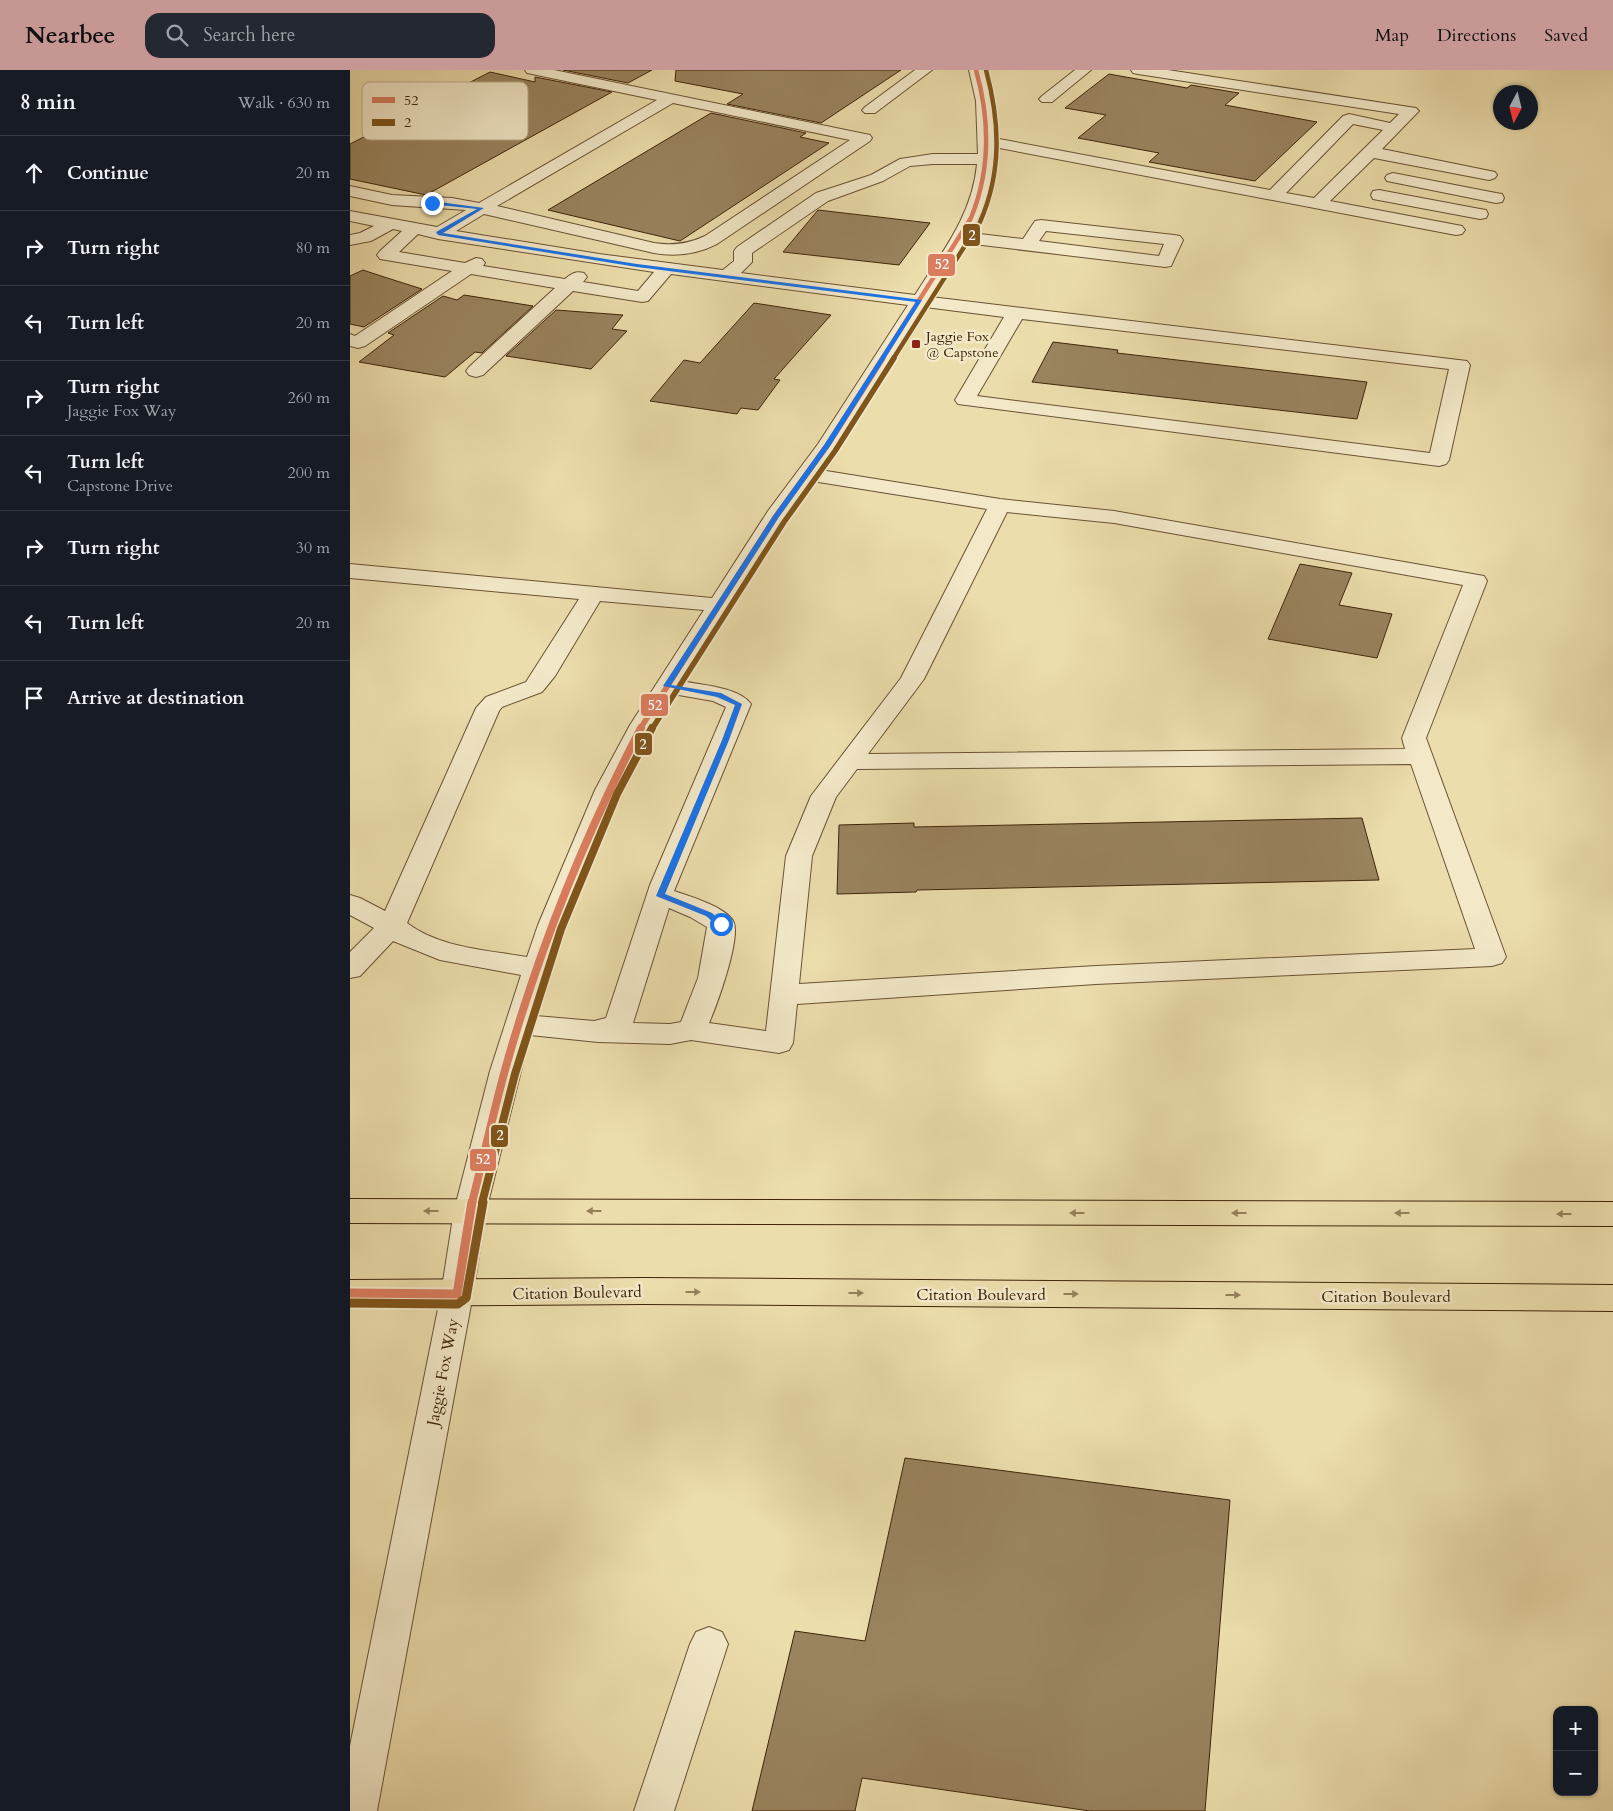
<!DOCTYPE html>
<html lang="en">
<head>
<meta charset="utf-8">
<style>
	body { margin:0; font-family:Cardo,serif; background:#242831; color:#f1f3f6 }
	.controls { position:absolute; right:15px; bottom:15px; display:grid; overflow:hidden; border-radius:10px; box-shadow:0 1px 4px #0004 }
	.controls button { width:45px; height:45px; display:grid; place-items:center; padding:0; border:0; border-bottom:1px solid #363941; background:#171b24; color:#f1f3f6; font:25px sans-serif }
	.compass { position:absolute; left:1143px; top:15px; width:45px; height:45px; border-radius:50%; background:#171b24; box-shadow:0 1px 4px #0004; rotate:187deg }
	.stop { position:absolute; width:15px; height:15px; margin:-11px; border:4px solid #1a73e8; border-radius:50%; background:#fff }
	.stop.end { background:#1a73e8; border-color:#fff; box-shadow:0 1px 5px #0008 }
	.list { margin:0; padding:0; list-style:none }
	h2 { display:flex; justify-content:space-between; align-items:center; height:65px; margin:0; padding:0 20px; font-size:21px }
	h2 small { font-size:16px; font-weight:400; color:#9ea1a6 }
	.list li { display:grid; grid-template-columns:32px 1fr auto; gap:15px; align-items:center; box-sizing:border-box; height:75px; padding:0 20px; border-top:1px solid #363941 }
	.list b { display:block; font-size:19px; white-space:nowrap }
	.list p { margin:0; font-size:16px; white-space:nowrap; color:#9ea1a6 }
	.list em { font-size:16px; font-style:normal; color:#9ea1a6 }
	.icon { flex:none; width:28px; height:28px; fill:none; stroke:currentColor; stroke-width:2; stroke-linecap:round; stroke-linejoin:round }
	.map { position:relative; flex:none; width:1263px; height:1741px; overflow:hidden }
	header { display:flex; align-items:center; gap:30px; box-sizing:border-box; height:70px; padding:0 25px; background:#c59692; color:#111 }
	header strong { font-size:24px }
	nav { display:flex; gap:28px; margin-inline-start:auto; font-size:18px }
	.search { width:350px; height:45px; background:#242831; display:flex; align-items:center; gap:12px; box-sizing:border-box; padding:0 18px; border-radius:15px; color:#9ea1a6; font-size:19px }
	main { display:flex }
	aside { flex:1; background:#171b24 }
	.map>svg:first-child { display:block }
	.building { fill:#99845e; stroke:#3f2409 }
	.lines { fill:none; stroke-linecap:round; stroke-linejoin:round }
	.minor-casing { stroke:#6a5232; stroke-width:2 }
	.major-casing { stroke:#3f2409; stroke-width:2 }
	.minor { fill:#f3e9c9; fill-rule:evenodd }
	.major { fill:#ecddac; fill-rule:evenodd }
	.bus-1-far3-casing { stroke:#f3e9c9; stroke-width:7 }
	.bus-1-far2-casing { stroke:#f3e9c9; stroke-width:9 }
	.bus-1-far1-casing { stroke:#f3e9c9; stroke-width:11 }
	.bus-1-casing { stroke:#f3e9c9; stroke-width:13 }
	.bus-2-far3-casing { stroke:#f3e9c9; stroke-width:7 }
	.bus-2-far2-casing { stroke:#f3e9c9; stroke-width:9 }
	.bus-2-far1-casing { stroke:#f3e9c9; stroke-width:11 }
	.bus-2-casing { stroke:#f3e9c9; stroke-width:13 }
	.bus-1-far3 { stroke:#da7c5e; stroke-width:4.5 }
	.bus-1-far2 { stroke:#da7c5e; stroke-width:5.5 }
	.bus-1-far1 { stroke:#da7c5e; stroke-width:8 }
	.bus-1 { stroke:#da7c5e; stroke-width:9 }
	.bus-2-far3 { stroke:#80551b; stroke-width:4.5 }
	.bus-2-far2 { stroke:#80551b; stroke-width:5.5 }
	.bus-2-far1 { stroke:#80551b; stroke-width:8 }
	.bus-2 { stroke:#80551b; stroke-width:9 }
	.oneway { fill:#96805a }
	.route { fill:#1a73e8 }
	.poi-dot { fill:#8f2418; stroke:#f3e9c9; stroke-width:2 }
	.labels { text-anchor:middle; stroke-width:5; stroke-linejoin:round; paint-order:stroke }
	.far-poi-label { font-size:14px; fill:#3f2409; stroke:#f3e9c9; text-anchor:start }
	.street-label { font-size:16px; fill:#3f2409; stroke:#f3e9c9 }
	.key { fill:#f3e9c9; stroke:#bdae8f; stroke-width:1 }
	.key-label { font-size:14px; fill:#3f2409 }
	.line-badge { stroke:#f3e9c9; stroke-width:2 }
	.badge-label { font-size:14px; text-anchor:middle; font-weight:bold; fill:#fff }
</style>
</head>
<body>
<header>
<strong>Nearbee</strong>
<div class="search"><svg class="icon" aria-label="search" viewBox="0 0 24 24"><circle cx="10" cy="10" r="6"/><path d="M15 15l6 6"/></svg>Search here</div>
<nav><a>Map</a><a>Directions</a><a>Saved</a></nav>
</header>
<main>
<aside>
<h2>8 min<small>Walk · 630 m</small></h2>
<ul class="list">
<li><svg class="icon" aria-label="ahead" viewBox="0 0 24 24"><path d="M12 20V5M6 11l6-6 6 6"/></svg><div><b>Continue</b></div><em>20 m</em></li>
<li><svg class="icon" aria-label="right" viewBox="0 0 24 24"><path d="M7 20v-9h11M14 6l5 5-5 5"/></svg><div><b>Turn right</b></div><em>80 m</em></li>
<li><svg class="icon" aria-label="left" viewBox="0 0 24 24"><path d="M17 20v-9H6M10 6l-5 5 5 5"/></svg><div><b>Turn left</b></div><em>20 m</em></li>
<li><svg class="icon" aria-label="right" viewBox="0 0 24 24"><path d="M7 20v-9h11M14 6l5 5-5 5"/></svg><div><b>Turn right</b><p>Jaggie Fox Way</p></div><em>260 m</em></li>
<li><svg class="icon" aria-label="left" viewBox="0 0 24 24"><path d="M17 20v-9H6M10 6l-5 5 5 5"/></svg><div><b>Turn left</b><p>Capstone Drive</p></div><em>200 m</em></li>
<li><svg class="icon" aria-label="right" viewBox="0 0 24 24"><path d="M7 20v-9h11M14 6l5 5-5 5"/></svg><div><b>Turn right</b></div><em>30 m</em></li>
<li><svg class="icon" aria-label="left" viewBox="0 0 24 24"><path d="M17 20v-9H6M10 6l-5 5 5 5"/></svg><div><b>Turn left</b></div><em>20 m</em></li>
<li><svg class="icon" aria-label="arrive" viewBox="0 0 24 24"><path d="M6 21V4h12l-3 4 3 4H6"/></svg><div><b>Arrive at destination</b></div></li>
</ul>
</aside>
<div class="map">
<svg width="1263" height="1741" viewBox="0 0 1263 1741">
	<rect width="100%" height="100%" fill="#ecddac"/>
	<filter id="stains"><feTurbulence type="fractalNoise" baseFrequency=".004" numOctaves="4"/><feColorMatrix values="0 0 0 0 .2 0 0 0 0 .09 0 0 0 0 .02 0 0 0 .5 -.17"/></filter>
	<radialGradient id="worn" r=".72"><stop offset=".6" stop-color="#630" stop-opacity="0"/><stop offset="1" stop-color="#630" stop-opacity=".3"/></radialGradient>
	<path class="building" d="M213,0h89l-24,13z
		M326,0h225l-80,53 -94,-19 16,-10 -68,-13z
		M140,2l45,10v-5l77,15 -186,103 -76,-16v-35z
		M759,4l78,14 4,-3 48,8 -14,12 92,17 -62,59 -106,-19 10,-9 -81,-15 28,-23 -41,-7z
		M361,43l95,20 -6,4 29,6 -149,98 -132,-31z
		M468,140l112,13 -31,42 -116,-13z
		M13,200l18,6 41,13 -58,38 -14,-3v-48z
		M114,225l69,11 -51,47 -7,-1 -30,25 -86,-15 35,-27 -6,-2 55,-37 14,4z
		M404,233l77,12 -57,64 6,1 -22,30 -17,-2 -4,6 -87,-13 34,-41 16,3z
		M206,240l67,5 -11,14 15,2 -36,38 -85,-13z
		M703,272l65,8 -1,3 250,29 -10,37 -325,-37z
		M950,494l52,9 -13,32 53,9 -15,44 -109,-19z
		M1012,748l17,62 -462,10 -1,2 -79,2 2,-69 75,-2v4z
		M555,1388l325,42 -25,311h-115l-228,-33 -7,33h-103l43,-180 70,10z"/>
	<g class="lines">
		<g class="minor-casing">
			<path id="minor" d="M175,0h29l316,65 2,3 -2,3 -153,103c-20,10 -41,13 -63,9l-170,-39 -28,17 143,23 124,16 11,-9v-10l3,-4 79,-54 55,-18 29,-16 33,-5h45l-2,-53 -7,-31h14l8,31 3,37 276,52 73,-74 6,-2 41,9 9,-9 -261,-40 -5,-1 -2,-3h37l248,38 3,3 -3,3 -34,35 113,23 2,3 -2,3 -6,2 -115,-22 -44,43 132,25 3,4 -3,4 -6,1 -462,-88c-1,33 -8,57 -23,86l52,6 12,-18 6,-1 133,15 6,1 3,4 -12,26 -6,1 -200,-24 -34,54 536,64 3,4 -21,95 -3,4 -7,2 -481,-62 -3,-4 49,-83 -79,-10 -105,163 180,29 114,12 370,65 3,5 -61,157 80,219 -4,6 -10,3 -396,18 -299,20 -4,39 -4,7 -10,3 -88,-13 -21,4 -72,-2 -68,-7 -44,176 -13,83 -96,517h-27v-65l91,-452 13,-83 36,-140 31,-96 -81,-15 -47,-19 -33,35 -10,2v-26l24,-24 -24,-13v-20l10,3 25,13 91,-203 10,-11 40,-15 53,-83 -229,-21v-14l362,34 56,-87 50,-67 90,-139 -237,-31 -23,27 -6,1 -69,-11 -90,84 -7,2 -7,-2 -3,-4 3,-4 86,-79 -84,-14 -106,72 -7,2 -8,-2v-12l5,2 97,-65 -72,-12 -3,-4 3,-4 22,-20 -9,-2 -22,12 -21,4v-10l10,-2 14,-7 -24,-5v-10l87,16 29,-17 -74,-5 -42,-9v-10l42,9 60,3 27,5 178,-103 -125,-26 -5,-1zM323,33l177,37 -145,96c-17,8 -32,10 -51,7l-157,-37zM1003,54l30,6 -69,68 -28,-5zM583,94h44c-5,52 -35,88 -62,131l-174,-22 11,-11v-9l76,-52 55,-20 27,-15zM696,161l118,13 -5,12 -120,-15zM68,164l20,5 216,33 -16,19 -55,-9 4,-5 -3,-4c-8,-2 -12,0 -19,6l-82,-13 2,-3 -3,-4 -6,-1 -11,5 -66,-11zM672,249l427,50 -19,84 -453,-57zM462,411l175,28 -86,169 -90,118 -25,60 -20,175 -57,-8c8,-18 31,-82 25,-100 -5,-15 -45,-27 -60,-32l77,-187c-12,-17 -50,-19 -70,-23l105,-163zM657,442l107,11 349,62 -61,153 3,11 -537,5 56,-75zM250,531l104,9 -74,115 -35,65 -57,135 -11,32c-40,-7 -87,-9 -120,-34l92,-212 3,-4 40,-15 13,-16zM323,624l40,7 13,6 -76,178 -44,133 -12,3 -58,-5c36,-111 76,-222 137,-322zM1061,694l64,185 -379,17 -297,18 13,-128 24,-59 21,-28zM319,838l21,9 17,10 -9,51 -17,44 -11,2 -37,-1z
				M565,0h17l-57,43h-10l-3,-3 3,-3z
				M725,0h16l-39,32h-10l-3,-3 3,-3z
				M1043,103l103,20 6,1 2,4 -2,4 -6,1 -109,-22 -2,-3 2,-3z
				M1029,120l101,19 6,1 2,4 -2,4 -6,1 -107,-20 -2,-4 2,-4z
				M359,1557l13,5 6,12 -54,167h-40l56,-167 6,-12z"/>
		</g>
		<g class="major-casing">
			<path id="major" d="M0,1129l1263,3v24l-1263,-3z
				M294,1208l969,7v26l-969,-7 -294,2v-26z"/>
		</g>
		<use href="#minor" class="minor"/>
		<use href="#major" class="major"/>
		<g class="bus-1-far3-casing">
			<path id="bus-1-far3" d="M532,289l89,-141c20,-49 19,-98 5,-148"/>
		</g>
		<g class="bus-1-far2-casing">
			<path id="bus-1-far2" d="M290,659l136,-213 51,-70 56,-88"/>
		</g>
		<g class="bus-1-far1-casing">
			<path id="bus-1-far1" d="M122,1133c11,-44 21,-89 33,-133 33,-118 79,-233 136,-342"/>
		</g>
		<g class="bus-1-casing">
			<path id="bus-1" d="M0,1223l107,1 15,-92"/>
		</g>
		<g class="bus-2-far3-casing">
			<path id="bus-2-far3" d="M543,289l87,-137c22,-50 20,-100 6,-152"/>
		</g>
		<g class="bus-2-far2-casing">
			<path id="bus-2-far2" d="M302,659l132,-207 51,-71 59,-93"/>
		</g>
		<g class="bus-2-far1-casing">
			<path id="bus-2-far1" d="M132,1133l33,-129 46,-145 56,-135 35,-66"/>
		</g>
		<g class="bus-2-casing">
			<path id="bus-2" d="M0,1233l108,1 8,-6 17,-96"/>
		</g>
		<use href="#bus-1-far3" class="bus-1-far3"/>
		<use href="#bus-1-far2" class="bus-1-far2"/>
		<use href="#bus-1-far1" class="bus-1-far1"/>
		<use href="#bus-1" class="bus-1"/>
		<use href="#bus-2-far3" class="bus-2-far3"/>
		<use href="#bus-2-far2" class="bus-2-far2"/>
		<use href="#bus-2-far1" class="bus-2-far1"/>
		<use href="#bus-2" class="bus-2"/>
	</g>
	<defs><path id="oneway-solid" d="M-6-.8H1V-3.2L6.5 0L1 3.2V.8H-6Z" transform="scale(1.25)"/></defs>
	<g class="oneway">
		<use href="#oneway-solid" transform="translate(81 1141) rotate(-180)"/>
		<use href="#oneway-solid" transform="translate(244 1141) rotate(-180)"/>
		<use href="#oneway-solid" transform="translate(727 1143) rotate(-180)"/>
		<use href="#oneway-solid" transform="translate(889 1143) rotate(-180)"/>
		<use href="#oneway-solid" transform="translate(1052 1143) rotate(-180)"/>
		<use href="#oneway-solid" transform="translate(1214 1144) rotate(-180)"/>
		<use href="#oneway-solid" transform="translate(343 1222)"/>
		<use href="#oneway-solid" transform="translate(506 1223)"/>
		<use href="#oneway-solid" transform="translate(721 1224)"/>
		<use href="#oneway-solid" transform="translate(883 1225)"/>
	</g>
	<path class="route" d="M82,131l52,7 -41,25 194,31 285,36 -92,146 -51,71 -108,168 50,8 21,11 -13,36 -64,154 47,19 11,10v3h-5l-12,-10 -50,-20 66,-156 13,-35 -18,-8 -54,-11 110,-170 51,-71 92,-143 -279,-35 -199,-32 -2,-3 41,-23 -47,-5z"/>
	<rect class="poi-dot" x="561" y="269" width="10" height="10" rx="2.5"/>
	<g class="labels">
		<g class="far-poi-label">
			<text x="576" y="271">Jaggie Fox<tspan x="576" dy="16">@ Capstone</tspan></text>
		</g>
		<g class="street-label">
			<text transform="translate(227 1222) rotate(-1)" y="6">Citation Boulevard</text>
			<text x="631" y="1230">Citation Boulevard</text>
			<text x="1036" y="1232">Citation Boulevard</text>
			<text transform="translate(92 1302) rotate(-79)" y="6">Jaggie Fox Way</text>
		</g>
	</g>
	<rect x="12" y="12" width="166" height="58" rx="8" class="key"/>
	<rect x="22" y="27" width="23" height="6" fill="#da7c5e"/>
	<rect x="22" y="49" width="23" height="7" fill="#80551b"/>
	<g class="key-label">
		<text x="54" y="35">52</text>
		<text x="54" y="57">2</text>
	</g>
	<g class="line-badge">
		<rect x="612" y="153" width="19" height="24" rx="5" fill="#80551b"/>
		<rect x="577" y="183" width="29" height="24" rx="5" fill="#da7c5e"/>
		<rect x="290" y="623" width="29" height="24" rx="5" fill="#da7c5e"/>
		<rect x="284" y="662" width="19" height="24" rx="5" fill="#80551b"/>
		<rect x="140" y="1054" width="19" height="24" rx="5" fill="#80551b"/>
		<rect x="119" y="1078" width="28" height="24" rx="5" fill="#da7c5e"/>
	</g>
	<g class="badge-label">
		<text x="622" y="170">2</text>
		<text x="592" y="199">52</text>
		<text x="305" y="640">52</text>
		<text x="293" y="679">2</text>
		<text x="150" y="1070">2</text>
		<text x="133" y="1094">52</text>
	</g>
	<rect width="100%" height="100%" filter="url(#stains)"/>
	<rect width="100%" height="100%" fill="url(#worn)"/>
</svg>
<div class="controls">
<button>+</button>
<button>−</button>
</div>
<svg class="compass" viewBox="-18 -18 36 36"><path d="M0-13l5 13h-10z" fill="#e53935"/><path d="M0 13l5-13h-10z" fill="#9ea1a6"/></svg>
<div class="stop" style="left:371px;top:854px"></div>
<div class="stop end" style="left:82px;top:133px"></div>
</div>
</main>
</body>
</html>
